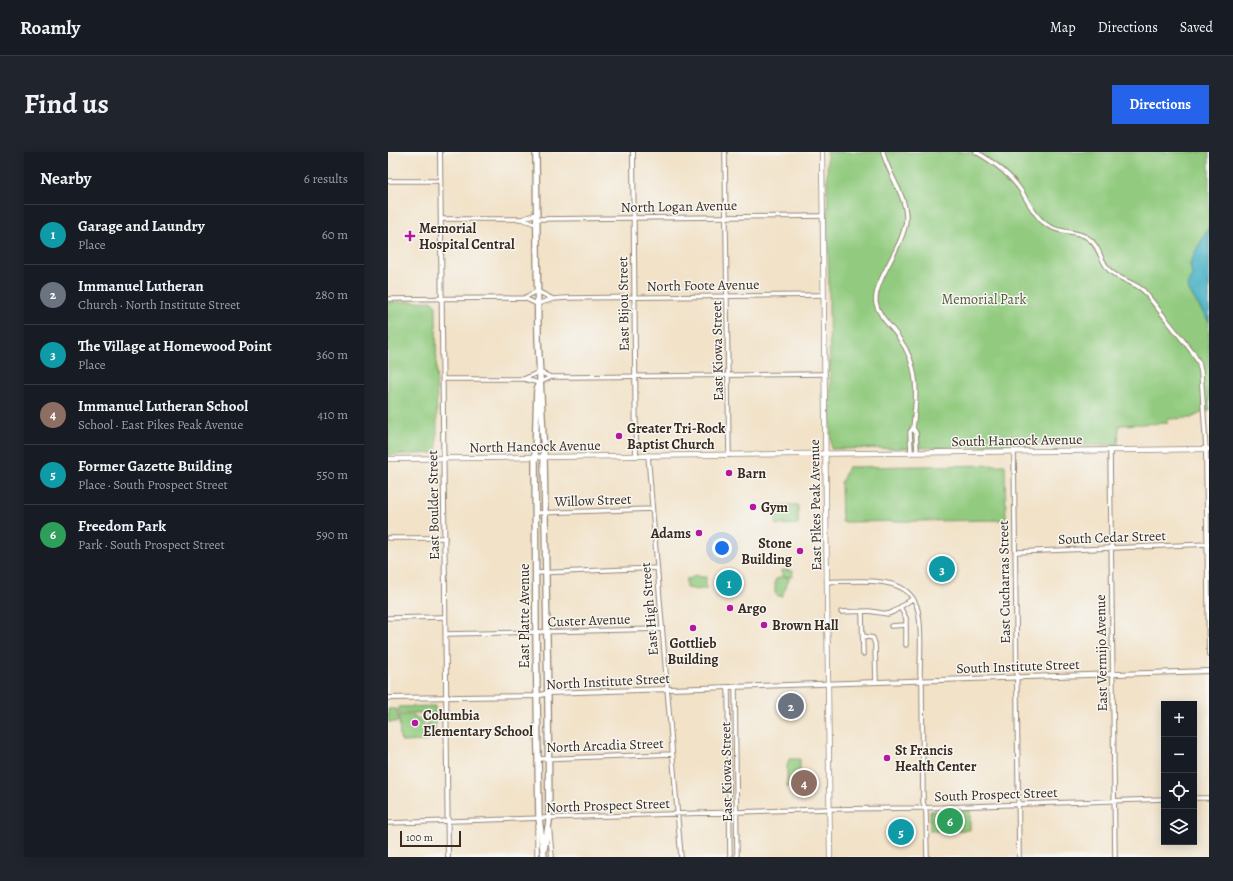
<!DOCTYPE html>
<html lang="en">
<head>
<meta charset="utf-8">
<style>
	body { margin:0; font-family:Alegreya,serif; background:#20242c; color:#f1f3f6 }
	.controls { position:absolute; right:12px; bottom:12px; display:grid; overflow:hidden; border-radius:0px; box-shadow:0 2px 10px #0003 }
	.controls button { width:36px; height:36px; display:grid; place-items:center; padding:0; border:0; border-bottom:1px solid #363941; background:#171b24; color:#f1f3f6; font:20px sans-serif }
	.scale { position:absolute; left:12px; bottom:10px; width:61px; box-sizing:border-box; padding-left:4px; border:2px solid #3b2a1e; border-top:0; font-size:11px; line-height:14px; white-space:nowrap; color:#3b2a1e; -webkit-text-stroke:3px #f6f6f2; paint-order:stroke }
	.you { position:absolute; left:334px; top:396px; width:14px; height:14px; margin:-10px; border:3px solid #fff; border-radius:50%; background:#1a73e8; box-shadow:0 0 0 6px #1a73e833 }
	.badge { display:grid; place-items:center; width:26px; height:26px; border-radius:50%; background:#2563eb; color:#fff; font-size:13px; font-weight:700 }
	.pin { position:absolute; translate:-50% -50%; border:2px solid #fff; box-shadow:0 1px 4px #0006 }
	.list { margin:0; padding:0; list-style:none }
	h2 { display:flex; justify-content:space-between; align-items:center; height:52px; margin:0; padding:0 16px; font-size:17px }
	h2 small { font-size:13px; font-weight:400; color:#9ea1a6 }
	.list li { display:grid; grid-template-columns:26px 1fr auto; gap:12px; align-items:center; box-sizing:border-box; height:60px; padding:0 16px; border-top:1px solid #363941 }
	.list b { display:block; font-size:15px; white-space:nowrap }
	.list p { margin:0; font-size:13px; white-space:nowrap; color:#9ea1a6 }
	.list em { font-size:13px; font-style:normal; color:#9ea1a6 }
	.icon { flex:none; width:22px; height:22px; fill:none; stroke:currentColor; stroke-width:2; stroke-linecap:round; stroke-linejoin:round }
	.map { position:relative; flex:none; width:821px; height:705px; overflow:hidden; border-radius:0px }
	header { display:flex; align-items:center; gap:24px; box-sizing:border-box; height:56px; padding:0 20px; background:#171b24; border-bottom:1px solid #363941 }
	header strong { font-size:19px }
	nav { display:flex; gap:22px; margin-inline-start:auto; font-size:14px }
	.intro { display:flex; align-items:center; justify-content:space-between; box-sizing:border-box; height:96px; padding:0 24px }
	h1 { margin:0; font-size:28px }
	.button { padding:10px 18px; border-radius:0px; background:#2563eb; color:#fff; font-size:14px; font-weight:700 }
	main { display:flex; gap:24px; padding:0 24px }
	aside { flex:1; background:#171b24; border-radius:0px; box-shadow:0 2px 10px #0003 }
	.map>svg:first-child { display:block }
	.green { fill:#92cb7f; stroke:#667a4e }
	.water { fill:#47b1c5; stroke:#416e72 }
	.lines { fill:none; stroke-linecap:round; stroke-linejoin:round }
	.minor-casing { stroke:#968673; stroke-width:5.5 }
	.tertiary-casing { stroke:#968673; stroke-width:6 }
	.secondary-casing { stroke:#968673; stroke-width:6 }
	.primary-casing { stroke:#968673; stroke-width:8 }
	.minor { stroke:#fff; stroke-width:3.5 }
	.tertiary { stroke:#fff; stroke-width:4 }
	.secondary { stroke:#fff; stroke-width:4.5 }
	.primary { stroke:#fff; stroke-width:5.5 }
	.poi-dot { fill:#b5179e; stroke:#f6f6f2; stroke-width:1.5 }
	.labels { text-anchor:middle; stroke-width:3; stroke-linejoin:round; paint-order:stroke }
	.street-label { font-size:14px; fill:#3b2a1e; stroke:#f6f6f2 }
	.poi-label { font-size:14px; font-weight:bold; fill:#3b2a1e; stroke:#f6f6f2; text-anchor:start }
	.park-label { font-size:14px; fill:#555a3b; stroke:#f6f6f2 }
</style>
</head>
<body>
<header>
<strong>Roamly</strong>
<nav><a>Map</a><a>Directions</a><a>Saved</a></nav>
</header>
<div class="intro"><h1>Find us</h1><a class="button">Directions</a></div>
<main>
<aside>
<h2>Nearby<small>6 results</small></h2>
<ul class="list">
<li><span class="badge" style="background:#0f9aa8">1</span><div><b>Garage and Laundry</b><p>Place</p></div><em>60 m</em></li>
<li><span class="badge" style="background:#6b7280">2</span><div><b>Immanuel Lutheran</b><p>Church · North Institute Street</p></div><em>280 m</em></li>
<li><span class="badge" style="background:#0f9aa8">3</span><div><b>The Village at Homewood Point</b><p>Place</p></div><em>360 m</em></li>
<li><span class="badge" style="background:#8d6e63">4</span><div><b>Immanuel Lutheran School</b><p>School · East Pikes Peak Avenue</p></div><em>410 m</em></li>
<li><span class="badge" style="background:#0f9aa8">5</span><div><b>Former Gazette Building</b><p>Place · South Prospect Street</p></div><em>550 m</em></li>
<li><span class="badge" style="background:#2e9e5b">6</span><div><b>Freedom Park</b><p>Park · South Prospect Street</p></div><em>590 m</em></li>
</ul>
</aside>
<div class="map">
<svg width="821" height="705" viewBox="0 0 821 705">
	<rect width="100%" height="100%" fill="#f6f6f2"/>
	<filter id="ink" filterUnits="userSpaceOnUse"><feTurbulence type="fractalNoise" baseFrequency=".025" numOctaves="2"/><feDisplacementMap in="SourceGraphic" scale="8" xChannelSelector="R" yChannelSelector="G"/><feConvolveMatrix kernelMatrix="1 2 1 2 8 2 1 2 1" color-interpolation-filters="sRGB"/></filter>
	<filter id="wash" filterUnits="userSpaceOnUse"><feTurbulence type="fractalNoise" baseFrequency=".012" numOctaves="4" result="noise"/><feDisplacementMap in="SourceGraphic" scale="16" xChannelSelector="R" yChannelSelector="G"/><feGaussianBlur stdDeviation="0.9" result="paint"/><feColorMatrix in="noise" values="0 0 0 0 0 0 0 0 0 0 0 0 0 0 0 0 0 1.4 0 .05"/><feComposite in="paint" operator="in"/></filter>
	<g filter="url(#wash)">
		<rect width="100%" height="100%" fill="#f2e2c8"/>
		<path class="green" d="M439,0h382v259l-8,2 -10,5 -23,1v4l-49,2 -1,20 -287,4z
			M0,150l44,-1 4,4 1,148 -49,2z
			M617,313l1,55 -164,2 -1,-39 7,-16z
			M388,353h22v19l-22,1z
			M394,418l11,1 -1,6 -9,-1 6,2v2l-7,16h-4l-3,-3v-13l7,-4z
			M306,423l5,1 1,1h6v12h-6l-1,1 -13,-2v-9l6,-1z
			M47,554v28h-7v7l-25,1 -3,-3 -1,-24c16,0 23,1 28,17v-19h-28v-6z
			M0,557h9l1,13h-10z
			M401,607h11v18l-2,10h-11v-21z
			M582,658v20l-40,1v-20z"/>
		<path class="water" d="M821,75v95l-20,-31 -1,-8 4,-7 -2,-12 4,-10z"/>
	</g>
	<g filter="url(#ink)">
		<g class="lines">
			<g class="minor-casing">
				<path id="minor" d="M337,0l4,303
					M495,0c5,23 24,43 23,68 -2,26 -33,61 -30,83 3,14 16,24 23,35 21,29 18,57 14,90
					M588,0c18,10 34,22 46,40 6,10 12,22 21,30 15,13 32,7 45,16 12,8 12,23 22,33 10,9 24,11 34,20l49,62 6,10 2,9 5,77
					M0,29h52
					M53,67h80l15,5
					M134,67l14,-5
					M148,67l287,-3
					M136,146l13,-7 14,7
					M0,147l136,-1 13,6 16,-5 14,-1 256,-3
					M55,227h81l15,4 12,-6
					M136,227l15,-7 12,5h18l256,-3
					M722,298l5,407
					M626,299l5,406
					M523,300l-1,-20 3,-4 3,5 1,19
					M260,303l33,402
					M147,361l117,-4
					M0,386h57
					M627,400l194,-8
					M148,421l121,-5
					M439,430c11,-1 22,-1 34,-1 27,0 54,3 58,35 3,19 1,40 1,59l2,9 1,118 3,10 1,45
					M512,455l6,11v27
					M474,459l1,43
					M453,460l28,-1 19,3 5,-2 19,-13
					M0,466l57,-1
					M503,474l15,-1
					M58,482l216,-5
					M475,484l10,2 2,6 1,38
					M347,534l2,171
					M340,535l2,170
					M150,607l134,-5
					M806,646h15
					M0,671l441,-14 90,-1 245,-9
					M161,672l3,33
					M149,705v-28l2,-6"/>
			</g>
			<g class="tertiary-casing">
				<path id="tertiary" d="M52,0l8,705
					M245,0l3,304
					M818,297l3,205
					M0,546l149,-2 11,-3 661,-22"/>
			</g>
			<g class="secondary-casing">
				<path id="secondary" d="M434,0l8,705
					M0,307l821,-10"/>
			</g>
			<g class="primary-casing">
				<path id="primary" d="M148,0l2,186 6,118 4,247 1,119 -5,27
					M151,231l-2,5 -2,68 1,177 3,185 5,39"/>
			</g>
			<use href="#minor" class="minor"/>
			<use href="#tertiary" class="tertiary"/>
			<use href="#secondary" class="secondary"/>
			<use href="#primary" class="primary"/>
		</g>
	</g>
	<g class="poi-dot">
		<path d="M20 78h4v4h4v4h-4v4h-4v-4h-4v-4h4z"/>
		<circle cx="231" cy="284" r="4"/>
		<circle cx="341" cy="321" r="4"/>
		<circle cx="365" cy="355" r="4"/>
		<circle cx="311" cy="381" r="4"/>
		<circle cx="412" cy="399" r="4"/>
		<circle cx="342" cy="456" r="4"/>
		<circle cx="376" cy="473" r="4"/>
		<circle cx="305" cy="476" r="4"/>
		<circle cx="27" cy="571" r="4"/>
		<circle cx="499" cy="606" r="4"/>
	</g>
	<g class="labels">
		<g class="street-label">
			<text transform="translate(291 54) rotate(-1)" y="5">North Logan Avenue</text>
			<text transform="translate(315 133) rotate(-1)" y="5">North Foote Avenue</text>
			<text transform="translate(235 152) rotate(-91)" y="5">East Bijou Street</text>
			<text transform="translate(329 199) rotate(-91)" y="5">East Kiowa Street</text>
			<text transform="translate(629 288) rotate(-1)" y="5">South Hancock Avenue</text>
			<text transform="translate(147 294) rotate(-1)" y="5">North Hancock Avenue</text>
			<text transform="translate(205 348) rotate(-2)" y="5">Willow Street</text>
			<text transform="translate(45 353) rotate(-91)" y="5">East Boulder Street</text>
			<text transform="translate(427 353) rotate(-91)" y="5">East Pikes Peak Avenue</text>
			<text transform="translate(724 385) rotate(-2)" y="5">South Cedar Street</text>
			<text transform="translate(616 430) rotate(-91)" y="5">East Cucharras Street</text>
			<text transform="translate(261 457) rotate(-95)" y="5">East High Street</text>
			<text transform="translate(136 464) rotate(-90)" y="5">East Platte Avenue</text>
			<text transform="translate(201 468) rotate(-2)" y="5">Custer Avenue</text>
			<text transform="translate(713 501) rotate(-91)" y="5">East Vermijo Avenue</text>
			<text transform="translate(630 514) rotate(-2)" y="5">South Institute Street</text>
			<text transform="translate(220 529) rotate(-3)" y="5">North Institute Street</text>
			<text transform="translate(217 593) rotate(-2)" y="5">North Arcadia Street</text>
			<text transform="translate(338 620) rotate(-91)" y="5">East Kiowa Street</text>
			<text transform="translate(608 642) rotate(-2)" y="5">South Prospect Street</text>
			<text transform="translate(220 653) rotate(-2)" y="5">North Prospect Street</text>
		</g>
		<g class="poi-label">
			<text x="31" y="81">Memorial<tspan x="31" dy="16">Hospital Central</tspan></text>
			<text x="239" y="281">Greater Tri-Rock<tspan x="239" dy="16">Baptist Church</tspan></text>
			<text x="349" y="326">Barn</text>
			<text x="373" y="360">Gym</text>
			<text x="303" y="386" text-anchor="end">Adams</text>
			<text x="404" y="396" text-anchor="end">Stone<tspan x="404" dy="16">Building</tspan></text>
			<text x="350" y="461">Argo</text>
			<text x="384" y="478">Brown Hall</text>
			<text x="305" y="496" text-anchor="middle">Gottlieb<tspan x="305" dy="16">Building</tspan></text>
			<text x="35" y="568">Columbia<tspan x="35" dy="16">Elementary School</tspan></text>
			<text x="507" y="603">St Francis<tspan x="507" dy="16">Health Center</tspan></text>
		</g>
		<g class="park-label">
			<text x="596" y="152">Memorial Park</text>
		</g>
	</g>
</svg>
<div class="controls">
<button>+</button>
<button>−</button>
<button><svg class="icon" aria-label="locate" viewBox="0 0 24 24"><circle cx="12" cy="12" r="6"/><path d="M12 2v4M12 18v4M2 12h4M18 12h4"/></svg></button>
<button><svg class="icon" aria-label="layers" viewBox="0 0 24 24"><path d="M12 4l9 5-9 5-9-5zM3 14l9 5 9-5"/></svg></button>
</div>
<div class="scale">100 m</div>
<div class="you"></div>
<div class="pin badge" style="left:341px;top:431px;background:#0f9aa8">1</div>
<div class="pin badge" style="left:403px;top:554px;background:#6b7280">2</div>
<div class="pin badge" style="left:554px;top:417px;background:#0f9aa8">3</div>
<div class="pin badge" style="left:416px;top:631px;background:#8d6e63">4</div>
<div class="pin badge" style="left:513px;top:680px;background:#0f9aa8">5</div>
<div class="pin badge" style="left:562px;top:669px;background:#2e9e5b">6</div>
</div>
</main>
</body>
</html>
